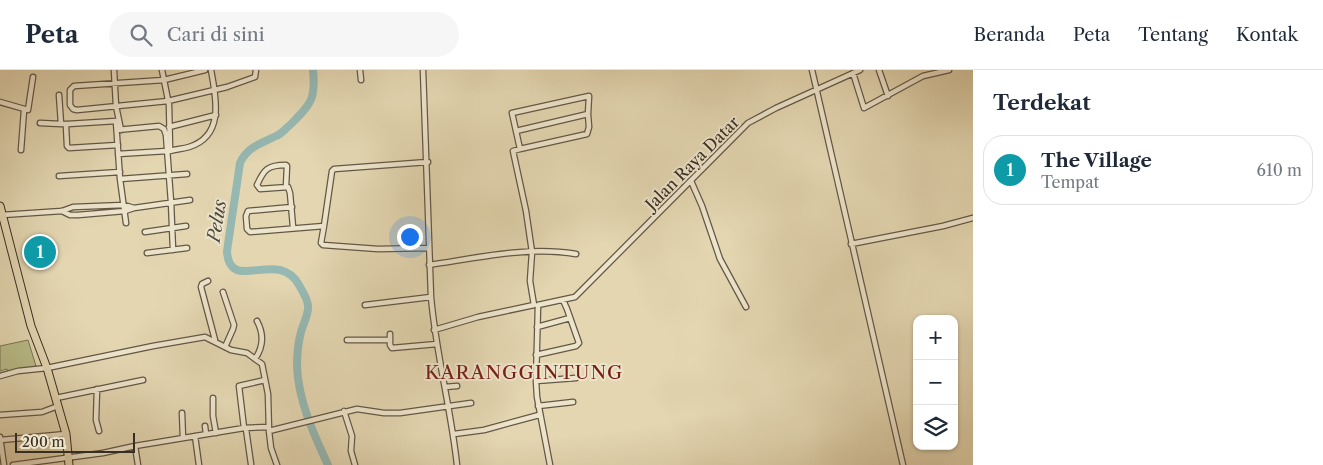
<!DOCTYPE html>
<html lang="id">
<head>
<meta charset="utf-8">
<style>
	body { margin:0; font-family:"Libre Caslon Text",serif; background:#f6f6f7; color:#1f2937 }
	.controls { position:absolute; right:15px; bottom:15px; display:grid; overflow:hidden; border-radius:10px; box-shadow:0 1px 4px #0004 }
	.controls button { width:45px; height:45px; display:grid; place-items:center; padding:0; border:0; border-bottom:1px solid #e0e1e3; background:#fff; color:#1f2937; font:25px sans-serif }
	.scale { position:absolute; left:15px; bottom:12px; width:120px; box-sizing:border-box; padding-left:5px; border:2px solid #382e22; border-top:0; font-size:14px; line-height:18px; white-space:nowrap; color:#382e22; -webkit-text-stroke:4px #ede4cc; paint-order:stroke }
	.you { position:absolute; left:409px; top:166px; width:18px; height:18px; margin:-12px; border:4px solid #fff; border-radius:50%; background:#1a73e8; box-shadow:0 0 0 8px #1a73e833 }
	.badge { display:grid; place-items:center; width:32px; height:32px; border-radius:50%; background:#b45309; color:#fff; font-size:16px; font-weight:700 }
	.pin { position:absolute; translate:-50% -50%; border:2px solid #fff; box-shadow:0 1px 5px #0006 }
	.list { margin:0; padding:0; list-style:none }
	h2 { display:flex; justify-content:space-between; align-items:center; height:65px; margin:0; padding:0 20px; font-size:21px }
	h2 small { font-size:16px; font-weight:400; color:#747a83 }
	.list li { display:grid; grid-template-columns:32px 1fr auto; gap:15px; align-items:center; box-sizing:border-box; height:70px; margin:0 10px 10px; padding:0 10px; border:1px solid #e0e1e3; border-radius:20px }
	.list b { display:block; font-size:19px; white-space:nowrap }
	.list p { margin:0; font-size:16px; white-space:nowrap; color:#747a83 }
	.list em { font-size:16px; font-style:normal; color:#747a83 }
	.icon { flex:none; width:28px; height:28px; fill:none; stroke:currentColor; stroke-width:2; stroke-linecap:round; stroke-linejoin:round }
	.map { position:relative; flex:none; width:973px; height:395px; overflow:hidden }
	header { display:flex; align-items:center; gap:30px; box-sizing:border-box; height:70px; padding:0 25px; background:#fff; border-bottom:1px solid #e0e1e3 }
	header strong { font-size:24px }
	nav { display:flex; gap:28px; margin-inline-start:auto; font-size:18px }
	.search { width:350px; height:45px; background:#f6f6f7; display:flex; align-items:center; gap:12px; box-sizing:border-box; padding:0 18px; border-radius:28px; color:#747a83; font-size:19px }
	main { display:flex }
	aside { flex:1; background:#fff }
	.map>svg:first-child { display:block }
	.green { fill:#b9bc88; stroke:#787555 }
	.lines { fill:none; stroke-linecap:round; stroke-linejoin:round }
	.river { stroke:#96b8b2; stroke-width:8 }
	.minor-casing { stroke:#635846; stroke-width:7 }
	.primary-casing { stroke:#382e22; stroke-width:9 }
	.minor { stroke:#ede4cc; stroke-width:4.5 }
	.primary { stroke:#e3d6b1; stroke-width:7 }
	.labels { text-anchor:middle; stroke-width:4; stroke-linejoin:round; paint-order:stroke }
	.street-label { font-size:16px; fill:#382e22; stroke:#ede4cc }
	.water-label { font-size:18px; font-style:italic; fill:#4b4a3f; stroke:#ede4cc }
	.quarter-label { font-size:19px; letter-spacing:1px; fill:#7a1f14; stroke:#ede4cc }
</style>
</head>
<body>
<header>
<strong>Peta</strong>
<div class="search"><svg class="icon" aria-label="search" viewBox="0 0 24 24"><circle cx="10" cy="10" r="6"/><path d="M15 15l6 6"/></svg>Cari di sini</div>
<nav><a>Beranda</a><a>Peta</a><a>Tentang</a><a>Kontak</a></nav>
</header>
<main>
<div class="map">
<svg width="973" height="395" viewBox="0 0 973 395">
	<rect width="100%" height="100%" fill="#e3d6b1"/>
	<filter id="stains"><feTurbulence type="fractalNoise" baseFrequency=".004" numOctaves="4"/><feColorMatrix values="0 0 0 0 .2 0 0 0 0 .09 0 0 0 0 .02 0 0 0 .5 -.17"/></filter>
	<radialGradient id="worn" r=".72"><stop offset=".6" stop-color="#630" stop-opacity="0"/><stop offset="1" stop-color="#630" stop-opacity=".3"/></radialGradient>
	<path class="green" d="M28,270l8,26 -28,6 -1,-3 -7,2v-25z"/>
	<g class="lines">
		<path class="river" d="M313,0c3,29 -2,34 -22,54 -5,4 -9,10 -15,12 -14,7 -29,11 -36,27l-13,88c2,44 51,-4 72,34 3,5 9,15 9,21 1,8 -5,18 -7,26 -3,11 -4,23 -4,34 1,34 17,69 31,99"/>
		<g class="minor-casing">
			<path id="minor" d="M114,0l2,36 5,24
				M162,0l7,35 1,43
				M205,0l-41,10 -90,6 -4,4v15l3,4 4,1 91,-9 59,-14 28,-10 1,-7
				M360,0l1,10
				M423,0l8,227c5,57 20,112 26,168
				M812,0l91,395
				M879,0l9,26
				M853,3l11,35 59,-32 26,-6
				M59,25l2,29h6
				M0,32l28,8 5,-33
				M40,53l21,1
				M169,57l47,-12
				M117,60l42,-4 5,3 2,6 5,67 2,48
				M516,61l-4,-18 77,-17 -1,18
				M118,75l-49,3 -2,-2 -1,-20 2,-2 48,-3v1l4,57 6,44
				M520,79l-4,-18 72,-17 1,13 -2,7 -67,15 -7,2 13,60 6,41 -2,29 4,24
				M21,80l3,-40
				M170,81c6,-2 13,-2 19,-4 36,-11 27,-50 22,-77
				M118,84l49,-3
				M59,106l61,-4
				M120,109l67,-5
				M691,111l11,25 18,53 26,48
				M286,116l1,-20 -1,-1c-18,0 -22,4 -29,20l3,4 28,-2 2,6 3,34
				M292,137l-44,4 -2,5 1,13 3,3 74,-6 -3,17 2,2 55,4 51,-1
				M62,141l8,4h8l47,-4 9,-3 56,-8
				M2,145l60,-4 11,-4 51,-2 10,3
				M324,156l8,-55 2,-2 94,-7
				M145,162l41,-6
				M851,174l92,-18 30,-8
				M147,183l40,-5
				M429,195c48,-7 98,-19 147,-11
				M208,211l-6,3 -1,3 14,53
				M223,222l11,33 -1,4 -8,18
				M365,235l66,-8
				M537,257l33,-9
				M434,260l44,-13 56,-12
				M390,264v11l2,3 45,-4
				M347,270h43
				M536,285l40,-9 3,-3 -12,-34 -4,-9
				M255,289c9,-13 9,-25 2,-38
				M0,306l18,-5 29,-3 106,-22 52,-9 26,13 16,3 15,11 6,30 1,37 2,17 6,17
				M536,311l40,-3
				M445,317l12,-1
				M97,319l-1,31 3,11
				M56,328l87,-18
				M213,328v18l3,17
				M538,336l35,-4
				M344,341l8,25 -1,15 4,14
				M182,343l1,25
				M0,345l42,-3 16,-6
				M205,356l1,8
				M244,358l-5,-42 26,-6
				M246,359l5,35
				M269,361l88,-22 27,4h16l71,-10
				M454,364l30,-4 55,-15
				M195,366l4,29
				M0,367l4,28
				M1,370l65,-6
				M135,376l3,19
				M13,395l90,-12 32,-7 109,-18 25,-1
				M550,395l-13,-68 -1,-16 2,-76 37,-8 173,-174 28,-15 84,-38"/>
		</g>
		<g class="primary-casing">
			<path id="primary" d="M0,136l31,120 16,42 19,66 3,31"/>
		</g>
		<use href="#minor" class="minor"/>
		<use href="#primary" class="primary"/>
	</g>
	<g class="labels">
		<g class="street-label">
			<text transform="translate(692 93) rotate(-45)" y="6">Jalan Raya Datar</text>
		</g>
		<g class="water-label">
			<text transform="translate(217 151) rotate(-81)" y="6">Pelus</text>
		</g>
		<g class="quarter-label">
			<text x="524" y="309">KARANGGINTUNG</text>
		</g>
	</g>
	<rect width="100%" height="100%" filter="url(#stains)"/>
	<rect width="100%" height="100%" fill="url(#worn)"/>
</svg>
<div class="controls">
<button>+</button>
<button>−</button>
<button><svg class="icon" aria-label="layers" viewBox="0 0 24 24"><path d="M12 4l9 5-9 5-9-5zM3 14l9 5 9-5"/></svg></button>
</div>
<div class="scale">200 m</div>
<div class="you"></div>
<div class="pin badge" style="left:40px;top:182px;background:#0f9aa8">1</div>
</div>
<aside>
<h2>Terdekat<small></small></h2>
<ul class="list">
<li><span class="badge" style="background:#0f9aa8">1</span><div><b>The Village</b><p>Tempat</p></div><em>610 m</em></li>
</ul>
</aside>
</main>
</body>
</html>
